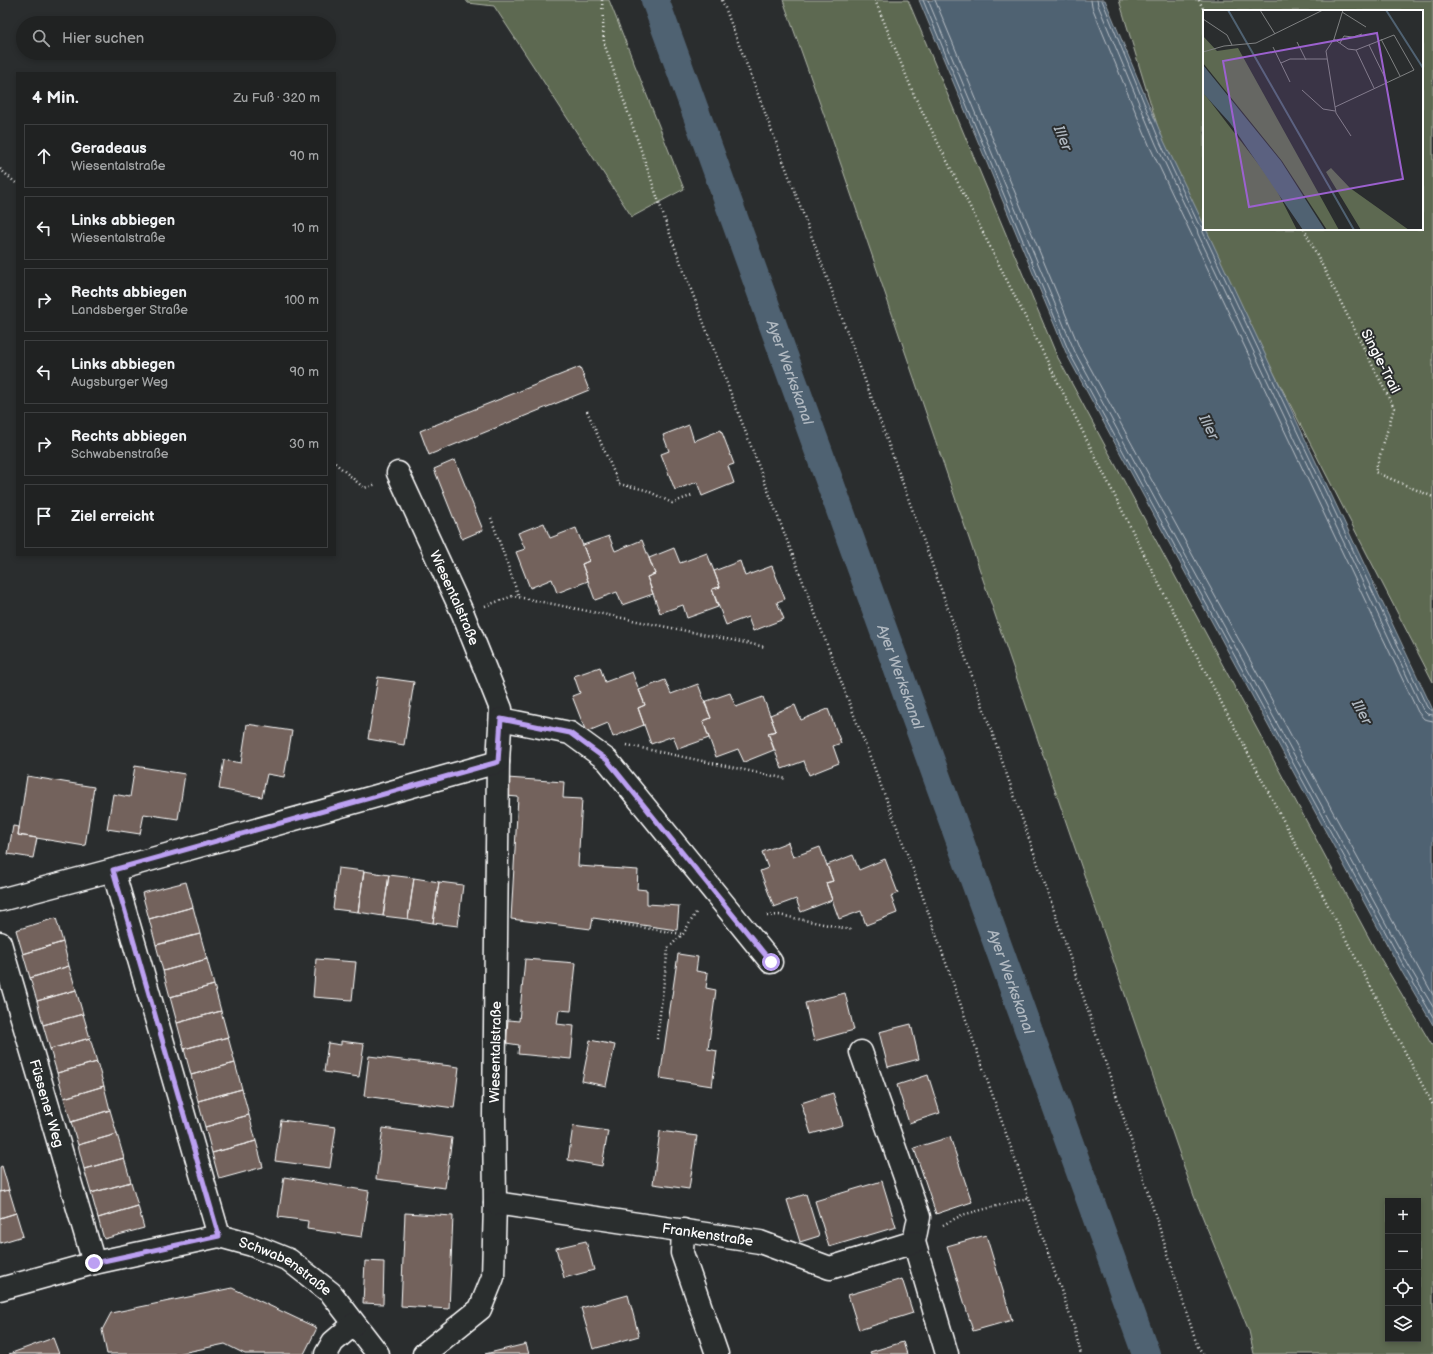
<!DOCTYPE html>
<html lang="de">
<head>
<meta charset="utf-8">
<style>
	body { margin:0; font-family:"Balsamiq Sans",sans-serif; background:#282a2a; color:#f1f3f6 }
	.controls { position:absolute; right:12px; bottom:12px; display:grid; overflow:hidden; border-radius:0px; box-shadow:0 2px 6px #0003 }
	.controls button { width:36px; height:36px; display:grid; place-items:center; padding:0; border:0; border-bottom:1px solid #3d3f40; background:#202222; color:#f1f3f6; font:20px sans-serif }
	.stop { position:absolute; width:12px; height:12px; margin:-9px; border:3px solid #bca0f2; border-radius:50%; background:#fff }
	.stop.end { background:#bca0f2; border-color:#fff; box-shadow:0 1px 4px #0008 }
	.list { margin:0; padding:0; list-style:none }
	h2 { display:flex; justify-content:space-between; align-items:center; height:52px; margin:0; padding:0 16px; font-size:17px }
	h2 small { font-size:13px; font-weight:400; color:#a2a4a5 }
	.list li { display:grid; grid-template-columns:26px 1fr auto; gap:12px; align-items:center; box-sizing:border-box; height:64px; margin:0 8px 8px; padding:0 8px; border:1px solid #3d3f40; border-radius:0px }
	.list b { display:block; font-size:15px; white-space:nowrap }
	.list p { margin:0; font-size:13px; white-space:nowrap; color:#a2a4a5 }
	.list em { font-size:13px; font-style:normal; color:#a2a4a5 }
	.icon { flex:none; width:22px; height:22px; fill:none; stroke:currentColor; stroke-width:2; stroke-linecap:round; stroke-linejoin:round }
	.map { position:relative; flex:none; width:1433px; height:1354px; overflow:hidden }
	.search { position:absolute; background:#202222; box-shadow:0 2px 6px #0003; left:16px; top:16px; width:320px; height:44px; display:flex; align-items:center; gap:10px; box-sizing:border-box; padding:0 14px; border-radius:22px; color:#a2a4a5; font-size:15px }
	.panel { position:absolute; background:#202222; box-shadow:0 2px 6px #0003; left:16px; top:72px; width:320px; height:484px; border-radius:0px }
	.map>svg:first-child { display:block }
	.green { fill:#5d6951; stroke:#aeb4a8; fill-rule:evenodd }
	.water { fill:#506272; stroke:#96a1aa }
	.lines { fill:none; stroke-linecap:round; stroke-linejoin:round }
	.shore { stroke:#b9c0c7; stroke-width:1 }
	.canal { stroke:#506272; stroke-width:28 }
	.building { fill:#73625b; stroke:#fff }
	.minor-casing { stroke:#fff; stroke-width:25 }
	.path { stroke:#fff; stroke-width:2.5; stroke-dasharray:1 3; stroke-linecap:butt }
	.minor { stroke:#2a2d2e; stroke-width:22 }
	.route { stroke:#bca0f2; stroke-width:5 }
	.labels { text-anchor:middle; stroke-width:4; stroke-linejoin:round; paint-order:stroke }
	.street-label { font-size:14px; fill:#fff; stroke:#2a2d2e }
	.water-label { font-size:15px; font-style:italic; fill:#b0b8c0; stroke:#2a2d2e }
	.inset-river { fill:none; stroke:#506272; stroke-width:2 }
	.inset-road { fill:none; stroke:#7f8182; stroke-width:1 }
	.view { fill:#9c61cf; fill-opacity:0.15; stroke:#9c61cf; stroke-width:2 }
	.inset-edge { fill:none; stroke:#fff; stroke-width:2 }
</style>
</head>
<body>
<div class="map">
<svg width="1433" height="1354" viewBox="0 0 1433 1354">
	<rect width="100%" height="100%" fill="#2a2d2e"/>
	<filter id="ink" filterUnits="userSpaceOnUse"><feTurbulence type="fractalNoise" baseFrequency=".025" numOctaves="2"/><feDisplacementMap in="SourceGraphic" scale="8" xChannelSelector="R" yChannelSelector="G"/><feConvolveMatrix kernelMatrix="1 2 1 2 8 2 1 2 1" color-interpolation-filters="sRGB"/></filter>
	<g filter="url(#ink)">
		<path class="green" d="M466,0h143l75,189 -52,28 -138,-211 -26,-3z
			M783,0h125l149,356 318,593 58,98v307h-179l-5,-23 -55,-135 -370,-1081zM1388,1201h30v138h-30z
			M1119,0h314v682l-260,-505zM1204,11h218v218h-218z"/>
		<path class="water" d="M919,0h186l59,141 40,84v4h2l227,481v315l-31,-53 -335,-617z"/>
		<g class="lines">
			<path class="shore" d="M923,0l147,354 336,616 27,47
				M928,0l147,352 335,616 23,39
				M935,0l145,349 353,646
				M1091,0l1,7 58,140 268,565 6,7 9,2
				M1097,0l1,5 58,139 38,81 3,4 1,5 225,476 4,4 6,1
				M1102,0l58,142 38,81 5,4v5l224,475 3,3h3"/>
			<path class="canal" id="s1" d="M655,0l491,1354"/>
		</g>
		<path class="building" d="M580,367l9,23 -160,65 -9,-24z
			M689,425l5,16 27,-11 13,34 -6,2 6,17 -32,13 -5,-14 -22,8 -14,-36 8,-3 -6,-16z
			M455,460l28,70 -21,9 -28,-70z
			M544,523l6,15 26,-10 13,33 -7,3 6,17 -31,12 -5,-14 -22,9 -14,-36 9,-3 -7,-16z
			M609,536l6,15 27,-11 13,34 -8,3 6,17 -31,11 -5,-13 -22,8 -13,-36 7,-3 -6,-16z
			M674,548l6,15 27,-10 13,34 -8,2 6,18 -31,11 -4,-13 -23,8 -13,-36 8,-3 -6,-16z
			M740,561l5,15 27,-10 13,33 -8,3 7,17 -31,12 -5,-14 -22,8 -14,-36 8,-2 -6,-16z
			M600,667l5,15 27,-10 13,33 -7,3 6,17 -31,12 -5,-14 -22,9 -14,-36 8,-3 -6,-17z
			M378,677l36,5 -10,63 -36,-6z
			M665,680l6,14 27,-10 13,34 -8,3 6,17 -31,11 -5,-13 -22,8 -13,-36 7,-3 -6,-15z
			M730,693l6,14 27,-10 13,34 -8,2 6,17 -30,12 -6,-13 -22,8 -13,-36 8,-3 -7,-16z
			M795,705l6,15 27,-11 13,34 -8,3 6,17 -30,12 -5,-14 -22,8 -14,-36 8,-2 -6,-16z
			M247,724l45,7 -8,46 -17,-3 -5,23 -43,-8 5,-29 17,3z
			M135,766l50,8 -7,45 -34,-5 -4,20 -33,-5 6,-35 17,3z
			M27,776l67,11 -9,59 -67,-11z
			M507,778l57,4 -1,16 19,1 -4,67 60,4 -1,19 10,1v14l32,2 -2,24 -84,-12 -2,11 -80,-10 7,-122 -12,-1z
			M13,826l6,1 -1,8 19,3 -4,20 -25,-4z
			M788,842l5,15 27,-10 13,34 -7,2 6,17 -31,12 -5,-13 -22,8 -14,-36 8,-3 -6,-16z
			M853,855l6,15 26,-11 13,34 -7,3 6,17 -31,12 -5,-14 -22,8 -13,-36 7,-2 -6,-16z
			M338,868l26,3 -6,41 -25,-3z
			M364,871l25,4 -6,41 -25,-4z
			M389,875l25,3 -6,41 -25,-3z
			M414,878l25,4 -6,41 -25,-4z
			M186,882l7,25 -44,12 -7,-26z
			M439,882l24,3 -5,41 -25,-3z
			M193,907l7,27 -44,11 -7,-26z
			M56,918l7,24 -40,12 -7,-24z
			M200,934l7,25 -44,12 -7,-26z
			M63,942l6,24 -39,12 -7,-24z
			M678,954l20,3 -2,14 12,2 -2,15 10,2 -8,59 9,2 -5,35 -52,-8z
			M207,959l7,26 -44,12 -7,-26z
			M316,959l40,3 -4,38 -39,-3z
			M525,959l51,4 -5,48 -12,-1 -2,14 17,2 -3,33 -53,-5 1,-9 -13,-2 2,-23 11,1z
			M69,966l7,24 -39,11 -7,-23z
			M214,985l7,26 -44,12 -7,-26z
			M76,990l7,24 -40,11 -6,-24z
			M845,993l9,37 -40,11 -9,-38z
			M221,1011l7,26 -44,12 -7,-26z
			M83,1014l7,24 -40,11 -7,-24z
			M911,1024l8,35 -31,8 -9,-35z
			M228,1037l7,26 -44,12 -7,-26z
			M90,1038l7,24 -40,11 -7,-24z
			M590,1040l25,5 -9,41 -24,-5z
			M341,1041l23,3 -5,33 -35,-5 4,-29 13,2z
			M369,1056l90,11 -5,41 -90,-12z
			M97,1062l7,24 -40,12 -7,-25z
			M235,1063l7,26 -44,12 -7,-26z
			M928,1075l12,38 -31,10 -12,-38z
			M104,1086l6,24 -39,12 -7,-24z
			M242,1089l7,26 -44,12 -7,-26z
			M833,1093l10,32 -32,9 -10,-31z
			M110,1110l7,24 -39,11 -7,-23z
			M249,1115l7,26 -44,12 -7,-26z
			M281,1120l55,7 -6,41 -55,-7z
			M573,1126l35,5 -6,35 -34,-6z
			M383,1128l69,10 -7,50 -69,-9z
			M660,1131l37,5 -8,53 -36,-5z
			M117,1134l7,24 -40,11 -6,-24z
			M950,1137l22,65 -36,12 -22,-66z
			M256,1141l7,26 -44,12 -7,-26z
			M124,1158l7,24 -40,11 -7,-24z
			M2,1166l7,24 -9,2v-25z
			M284,1177l85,14 -7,46 -55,-8 1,-8 -30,-4z
			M882,1181l14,46 -67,20 -14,-46z
			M131,1182l7,24 -40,12 -7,-25z
			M9,1190l7,23 -16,5v-26z
			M806,1194l13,42 -19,6 -13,-42z
			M138,1206l6,22 -40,11 -6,-21z
			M16,1213l7,23 -23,7v-25z
			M405,1213l48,3 -4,93 -48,-3z
			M986,1235l26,85 -39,11 -26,-85z
			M586,1241l8,29 -30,8 -8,-30z
			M365,1261l19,1 -1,42 -20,-1z
			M902,1279l11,34 -54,17 -11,-35z
			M232,1288l85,40 -13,26h-59l-20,-10 -48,10h-70l-5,-24 9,-17z
			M628,1295l11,41 -46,13 -12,-41z
			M53,1338l6,16h-50z
			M903,1342l4,12h-36l-1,-2z
			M526,1344l3,10h-44z"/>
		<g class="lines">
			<g class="minor-casing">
				<g id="minor">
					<path id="s2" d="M398,473l65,141 38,95 -3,53 -4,353 1,88 -2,74 -13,32 -56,45"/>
					<path d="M501,719l69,14 37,27 164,202"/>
					<path d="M113,870l106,366"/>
					<path d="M0,900l113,-30 385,-108"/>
					<path id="s3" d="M0,943l94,320"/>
					<path d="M861,1052l58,165 -5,25 33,112"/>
					<path id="s4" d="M495,1203l265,39 70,26 84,-26"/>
					<path d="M683,1230l-1,23 35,101"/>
					<path id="s5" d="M0,1289l94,-26 125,-27 33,9 37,15 42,33 47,61"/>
					<path d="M326,1354l7,-12 21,-18"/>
				</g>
			</g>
			<path class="path" d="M602,0l2,43 68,197 241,629 161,458 7,27
				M722,0c125,326 245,654 357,984 41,120 79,240 118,361l6,9
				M875,0l40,97 244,487 274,521
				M1199,0l5,11
				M0,169l17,15
				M1304,229l90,179 -19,64 58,25
				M587,411l32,73 27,6 26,13 21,-8
				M335,463l29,25 13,-4
				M491,518l28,79
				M485,606l28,-10 253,51
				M627,745l160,34
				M767,916l12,-1 74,15
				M609,922l73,12
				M657,1039l11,-91 15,-14 14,-23
				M943,1225l19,-10 66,-17"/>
			<use href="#minor" class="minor"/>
		</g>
	</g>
	<g class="lines" filter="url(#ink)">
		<path class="route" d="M94,1263l125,-27 -106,-366 385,-108 3,-43 69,14 37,27 164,202"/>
	</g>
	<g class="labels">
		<g class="street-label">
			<text transform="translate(1381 361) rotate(63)" y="5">Single-Trail</text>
			<text dy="5" stroke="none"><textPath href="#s2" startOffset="137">Wiesentalstraße</textPath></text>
			<text transform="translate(495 1052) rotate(-89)" y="5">Wiesentalstraße</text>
			<text dy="5" stroke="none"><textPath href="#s3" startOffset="167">Füssener Weg</textPath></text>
			<text dy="5" stroke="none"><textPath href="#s4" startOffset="215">Frankenstraße</textPath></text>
			<text dy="5" stroke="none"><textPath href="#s5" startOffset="299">Schwabenstraße</textPath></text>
		</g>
		<g class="water-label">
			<text transform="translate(1063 138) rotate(68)" y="5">Iller</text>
			<text dy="5" stroke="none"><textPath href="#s1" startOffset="396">Ayer Werkskanal</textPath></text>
			<text transform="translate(1209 427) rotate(63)" y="5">Iller</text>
			<text dy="5" stroke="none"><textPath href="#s1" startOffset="720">Ayer Werkskanal</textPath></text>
			<text transform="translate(1362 712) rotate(61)" y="5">Iller</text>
			<text dy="5" stroke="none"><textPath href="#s1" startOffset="1044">Ayer Werkskanal</textPath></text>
		</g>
	</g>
	<g transform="translate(1203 10)">
		<rect width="220" height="220" fill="#2a2d2e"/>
		<path d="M0,26l14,15 21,-3 101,182h-12l-45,-69 -79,-98zM0,82l70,91 24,47h-94zM128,158l19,20 59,42h-48l-35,-58z" fill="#5d6951"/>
		<path d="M0,55l78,96 44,69h-22l-73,-107 -27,-30z" fill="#506272"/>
		<path class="inset-river" d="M25,0l126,220M183,0l37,58"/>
		<path class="inset-road" d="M57,0l15,24M140,0l-9,29 -8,12 10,62 15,23M139,2l24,15M0,9l24,16 5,10M131,29l14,10 8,1 38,-15 20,35 -79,37M178,29l19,37M94,32l9,18M137,33l4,-7 9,1 9,-3M166,35l18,37M70,37l17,35M153,40l18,38M0,42l21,-6 32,-3 67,-33M78,53l9,-4h37M99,80l21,19 12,2"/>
		<path class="view" d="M174,23l26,146 -154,28 -26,-146z"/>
		<rect width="220" height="220" class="inset-edge"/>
	</g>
</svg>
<div class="controls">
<button>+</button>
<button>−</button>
<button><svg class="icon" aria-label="locate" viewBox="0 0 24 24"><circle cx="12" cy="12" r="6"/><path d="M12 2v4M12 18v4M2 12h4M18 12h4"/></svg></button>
<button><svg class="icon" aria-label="layers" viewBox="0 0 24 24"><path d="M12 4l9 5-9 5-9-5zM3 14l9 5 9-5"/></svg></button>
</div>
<div class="stop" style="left:771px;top:962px"></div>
<div class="stop end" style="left:94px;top:1263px"></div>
<div class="search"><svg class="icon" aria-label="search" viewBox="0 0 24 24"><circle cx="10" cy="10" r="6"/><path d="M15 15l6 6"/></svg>Hier suchen</div>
<section class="panel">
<h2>4 Min.<small>Zu Fuß · 320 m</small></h2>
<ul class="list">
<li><svg class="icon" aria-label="ahead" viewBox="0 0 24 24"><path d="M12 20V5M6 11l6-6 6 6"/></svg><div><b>Geradeaus</b><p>Wiesentalstraße</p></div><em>90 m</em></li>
<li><svg class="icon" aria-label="left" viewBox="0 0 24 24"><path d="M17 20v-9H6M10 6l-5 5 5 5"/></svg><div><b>Links abbiegen</b><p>Wiesentalstraße</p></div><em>10 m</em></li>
<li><svg class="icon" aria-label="right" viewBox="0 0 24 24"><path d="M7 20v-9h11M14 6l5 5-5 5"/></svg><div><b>Rechts abbiegen</b><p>Landsberger Straße</p></div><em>100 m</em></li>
<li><svg class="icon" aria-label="left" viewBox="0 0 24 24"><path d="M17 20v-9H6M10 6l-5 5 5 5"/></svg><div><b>Links abbiegen</b><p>Augsburger Weg</p></div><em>90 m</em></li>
<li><svg class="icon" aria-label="right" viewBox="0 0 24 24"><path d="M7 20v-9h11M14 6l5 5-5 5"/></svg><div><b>Rechts abbiegen</b><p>Schwabenstraße</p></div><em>30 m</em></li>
<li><svg class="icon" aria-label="arrive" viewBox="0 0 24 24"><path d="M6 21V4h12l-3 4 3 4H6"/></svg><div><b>Ziel erreicht</b></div></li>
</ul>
</section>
</div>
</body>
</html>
